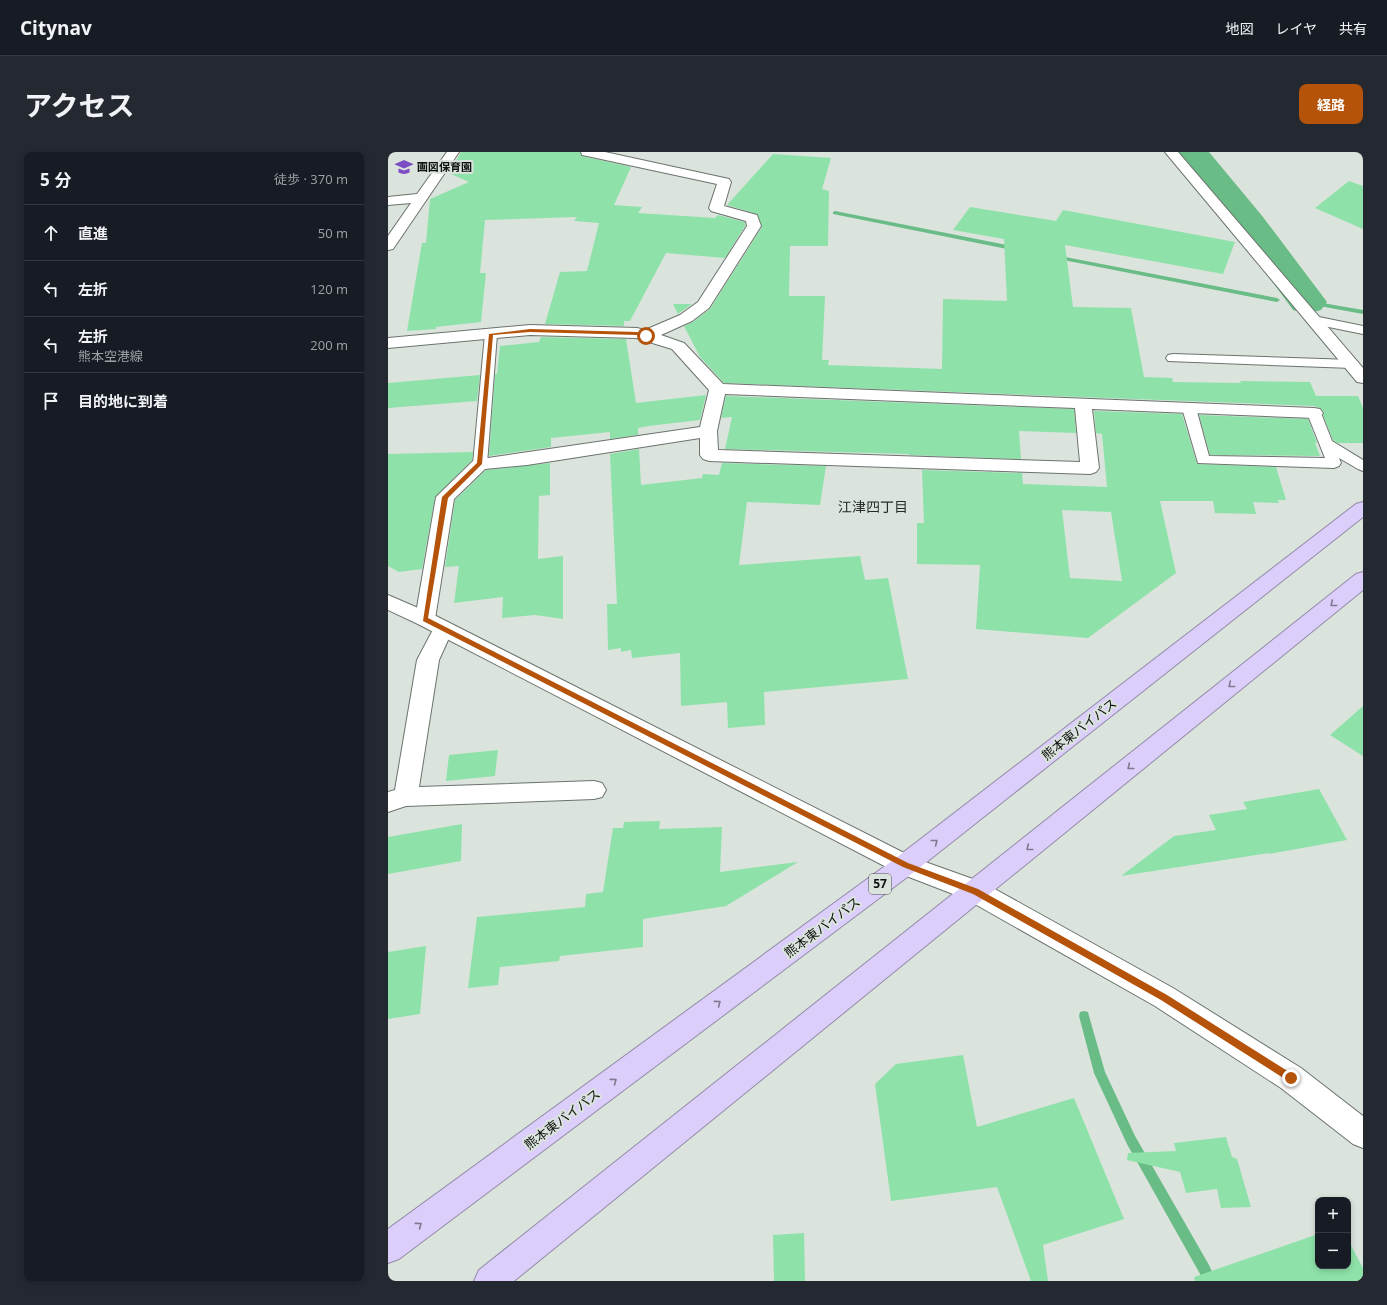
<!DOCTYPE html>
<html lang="ja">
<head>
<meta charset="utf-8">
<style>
	body { margin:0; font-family:"Open Sans","Noto Sans JP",sans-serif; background:#242831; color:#f1f3f6 }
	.controls { position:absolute; right:12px; bottom:12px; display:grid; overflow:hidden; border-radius:8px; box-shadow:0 2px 6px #0003 }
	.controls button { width:36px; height:36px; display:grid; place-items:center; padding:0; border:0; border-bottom:1px solid #363941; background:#171b24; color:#f1f3f6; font:20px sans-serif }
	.stop { position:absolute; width:12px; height:12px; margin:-9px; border:3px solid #b45309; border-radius:50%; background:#fff }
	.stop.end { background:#b45309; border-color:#fff; box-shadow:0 1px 4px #0008 }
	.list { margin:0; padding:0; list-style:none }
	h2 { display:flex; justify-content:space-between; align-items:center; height:52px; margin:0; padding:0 16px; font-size:17px }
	h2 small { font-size:13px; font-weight:400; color:#9ea1a6 }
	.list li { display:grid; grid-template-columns:26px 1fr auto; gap:12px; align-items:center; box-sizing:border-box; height:56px; padding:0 16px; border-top:1px solid #363941 }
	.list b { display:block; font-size:15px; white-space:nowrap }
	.list p { margin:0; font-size:13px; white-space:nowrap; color:#9ea1a6 }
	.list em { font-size:13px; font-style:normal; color:#9ea1a6 }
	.icon { flex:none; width:22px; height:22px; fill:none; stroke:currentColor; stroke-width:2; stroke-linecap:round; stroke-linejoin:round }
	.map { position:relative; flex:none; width:975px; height:1129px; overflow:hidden; border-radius:8px }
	header { display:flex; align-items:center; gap:24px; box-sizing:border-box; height:56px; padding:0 20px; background:#171b24; border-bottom:1px solid #363941 }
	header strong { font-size:19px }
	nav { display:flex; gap:22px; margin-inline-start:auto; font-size:14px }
	.intro { display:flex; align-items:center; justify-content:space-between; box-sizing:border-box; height:96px; padding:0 24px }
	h1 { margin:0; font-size:28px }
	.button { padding:10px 18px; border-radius:8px; background:#b45309; color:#fff; font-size:14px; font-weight:700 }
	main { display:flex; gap:24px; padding:0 24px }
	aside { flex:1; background:#171b24; border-radius:8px; box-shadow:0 2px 6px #0003 }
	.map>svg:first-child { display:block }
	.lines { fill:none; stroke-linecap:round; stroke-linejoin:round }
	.stream { fill:#69bc85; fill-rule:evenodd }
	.river { fill:#69bc85; fill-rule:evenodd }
	.building { fill:#8ee2a9; fill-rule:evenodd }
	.lane-casing { stroke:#6b736d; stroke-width:2 }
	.street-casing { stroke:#6b736d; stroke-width:2 }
	.secondary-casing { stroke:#6b736d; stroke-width:2 }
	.highway-casing { stroke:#938ca8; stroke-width:2 }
	.lane { fill:#fff; fill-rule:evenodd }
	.street { fill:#fff; fill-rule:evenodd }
	.secondary { fill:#fff; fill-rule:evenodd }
	.highway { fill:#dbcefa; fill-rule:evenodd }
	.oneway { stroke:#7f7990 }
	.route { fill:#b45309 }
	.labels { text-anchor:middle; stroke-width:4; stroke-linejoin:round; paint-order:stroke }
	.far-poi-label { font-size:11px; font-weight:bold; fill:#0e110f; stroke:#dbe3dd; text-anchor:start }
	.shield { fill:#dbe3dd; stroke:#4c504d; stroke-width:1 }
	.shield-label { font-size:12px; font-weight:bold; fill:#0e110f }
	.street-label { font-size:13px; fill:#0e110f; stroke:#dbe3dd }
	.neighbourhood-label { font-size:14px; fill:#252b27; stroke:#dbe3dd }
</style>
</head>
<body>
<header>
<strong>Citynav</strong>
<nav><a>地図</a><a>レイヤ</a><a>共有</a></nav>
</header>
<div class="intro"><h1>アクセス</h1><a class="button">経路</a></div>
<main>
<aside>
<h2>5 分<small>徒歩 · 370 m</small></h2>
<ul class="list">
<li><svg class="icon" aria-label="ahead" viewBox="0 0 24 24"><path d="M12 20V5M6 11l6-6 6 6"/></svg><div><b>直進</b></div><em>50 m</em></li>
<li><svg class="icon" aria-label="left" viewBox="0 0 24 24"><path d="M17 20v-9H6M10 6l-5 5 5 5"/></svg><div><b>左折</b></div><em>120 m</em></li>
<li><svg class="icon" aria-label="left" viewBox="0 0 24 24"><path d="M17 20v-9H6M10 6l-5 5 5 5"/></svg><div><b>左折</b><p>熊本空港線</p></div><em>200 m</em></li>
<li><svg class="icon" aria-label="arrive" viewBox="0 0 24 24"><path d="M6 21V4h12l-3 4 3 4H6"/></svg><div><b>目的地に到着</b></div></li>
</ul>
</aside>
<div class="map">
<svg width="975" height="1129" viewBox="0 0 975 1129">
	<rect width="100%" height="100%" fill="#dbe3dd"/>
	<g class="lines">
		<path class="stream" d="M447,59l182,36 3,2 -3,2 -184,-37v-2z
			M667,103l222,43 3,2 -3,2 -224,-44v-2z
			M917,148l58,10v4l-60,-11 -1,-1z
			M696,859l4,1 1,4 16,56 30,64 74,129 7,16h-12l-77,-137 -33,-71 -15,-57 1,-4z"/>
		<path class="river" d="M786,0h35l54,65 58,77 6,8 -6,8 -14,4 -14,-4 -56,-77z"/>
	</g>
	<path class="building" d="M73,0h119l2,4 49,11 -17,38 28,2 -4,6 77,5 3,-3 27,7v4l-20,32 -59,-5 -36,68h-6v5l-79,-2 15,-52 27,-1 12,-48 -25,-2 3,-4 -92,3 -5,53h6l-5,49 -45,5v2l-29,2 15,-88h4l4,-44 39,-17 -20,-9z
		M385,2l58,4 -9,31 7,2 -1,55h-38l-1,50h36l-3,64h7l-1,5 114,4 1,-70 64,2 -3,-62 -51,-9 17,-23 86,14 7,-11 172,32 -12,32 -158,-29 8,62 58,1 13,69 28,1 1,4 68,1 -1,-2 70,1 6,14h42l5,12v35h-25l-5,-3 -10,-25 1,-3 -4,-4 -6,-2 -590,-23 -24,-26 -16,-31 9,-4 17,-13 52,-82 -5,-13 -30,-9z
		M961,29l14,5v43l-48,-21z
		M285,152h19l-14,10z
		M153,185l85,2 10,64 70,-8 -6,25 -52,6 -10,2v7l-28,4v-7l-59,6v9l-62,9 6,-82h2l3,-28 39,-4z
		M92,223l-3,26 -89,7v-25z
		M338,244l348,13 2,24 -57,-2 2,28 -112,-4v-1l-184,-5 7,-32 -11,1z
		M706,259l88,3 15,50 79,3 10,33h-8l1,3 -26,-1 3,12 -41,-1 -2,-12h-53l16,72 -88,65 -112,-9 4,-64 -63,-1v-41h7l-2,-53 100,3 1,11 84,3 -5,-53 -6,-1zM674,358l49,2 11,69 -52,-3z
		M811,263l109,4 9,24h-2l5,13 -110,-1z
		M251,297l2,36 61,-7 1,-4 16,1 3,-12 104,3 -6,39 -73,-3 -8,63 121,-9 5,24 23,-2 20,101 -144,13 1,33 -37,3 -1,-26 -46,4 -1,-53 -48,5 -1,-8 -10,2v-4l-13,2 -1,-46h10l-7,-150z
		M85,300l-1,8 -37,37 -13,72 -23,3 -11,-6v-112z
		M162,311v32l-11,1 -1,63 25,-3v63l-28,-4 -33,3 1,-21 -49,6 5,-37 -14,1 10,-67 31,-30z
		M975,554v50l-33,-21z
		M110,598l-3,26 -49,5 3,-26z
		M931,637l28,51 -78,14v-1l-148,23 53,-40 42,-6 -7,-15 38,-6 -4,-7z
		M272,669l-1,8 63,-2 -2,45 78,-10 -72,44 -83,13v28l-83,9 -1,5 -59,6 -2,18 -30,3 9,-71 108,-10 1,-13 17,-2 10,-64h10l1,-6z
		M74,672l-1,37 -73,13v-37z
		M38,794l-6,68 -32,5v-67z
		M575,903l14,72 97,-29 50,121 -81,26 5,36h-17l-34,-94 -106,14 -16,-117 21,-20z
		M838,985l6,20 5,2 14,48 -30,1 -4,-19 -31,4 -6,-21 -53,-12 1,-7 48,-2 -2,-8z
		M416,1081l1,48h-31l-1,-46z
		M930,1082v32h30v-26l15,28v13h-168l-1,-4z"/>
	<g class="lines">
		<g class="lane-casing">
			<path id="lane" d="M926,164l49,10v8l-54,-11 -1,-3 1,-3z
				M103,178l5,1 1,3 -10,130 -2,3 -5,2 -5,-2 -2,-3 12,-130 1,-3z
				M785,202l179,6 5,1 2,3 -2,3 -5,1 -184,-7 -2,-3 2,-3z
				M801,252l5,1 2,3 13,48 116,2 -18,-45 2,-3 5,-1 5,1 2,3 11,28 31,19v11l-5,-2 -19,-11 2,5 -2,3 -5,2 -136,-5 -16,-55 2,-3z"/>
		</g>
		<g class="street-casing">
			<path id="street" d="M59,0h12l-66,97 -5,1v-14l23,-33 -23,2v-8l29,-3z
				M193,0h24l124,27 2,3 -7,24 33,9 4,11 -52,82 -17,13 -31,14 23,8 39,41 591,24 6,1 3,4 -3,4 -6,1 -222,-9 7,59 -3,4 -6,2 -381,-13 -6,-2 -3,-4v-17l-173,27 -42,4 -31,30 -19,120 -3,5 -7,2 -7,-2 -3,-5 21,-122 38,-37 226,-33 9,-37 -37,-41 -36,-11 -106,-3 -142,13v-10l142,-13 107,3 8,2 35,-15 18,-13 49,-76 -1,-5 -35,-10 -2,-3 8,-24 -130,-28 -5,-1zM337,242l350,14 5,54 -362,-12 -1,-19z
				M777,0h13l185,216v15l-6,-1z
				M55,470l7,2 3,5 -14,31 -20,127 175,-6 8,2 4,7 -4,7 -8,2 -188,7 -18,6v-20l7,-2 22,-130 19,-36z"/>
		</g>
		<g class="secondary-casing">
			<path id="secondary" d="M0,443l44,19 482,244 70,25 189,105 128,80 62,48v32l-10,-4 -72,-56 -126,-82 -189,-107 -70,-27 -478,-248 -30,-14z"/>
		</g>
		<g class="highway-casing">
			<path id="highway" d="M975,350v15l-449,355 -515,387 -11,4v-34l508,-371 460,-354z
				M975,420v18l-849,691h-40l5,-11 877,-696z"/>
		</g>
		<use href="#lane" class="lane"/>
		<use href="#street" class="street"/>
		<use href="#secondary" class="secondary"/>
		<use href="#highway" class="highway"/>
	</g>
	<defs><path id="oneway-chevron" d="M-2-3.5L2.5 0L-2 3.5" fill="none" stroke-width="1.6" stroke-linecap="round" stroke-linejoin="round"/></defs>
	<g class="oneway">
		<use href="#oneway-chevron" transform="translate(945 452) rotate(141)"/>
		<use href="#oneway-chevron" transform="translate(843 533) rotate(141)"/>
		<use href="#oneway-chevron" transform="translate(742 615) rotate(141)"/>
		<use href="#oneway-chevron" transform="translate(547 690) rotate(-38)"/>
		<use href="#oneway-chevron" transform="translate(641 696) rotate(141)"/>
		<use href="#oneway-chevron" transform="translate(330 851) rotate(-37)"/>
		<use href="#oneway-chevron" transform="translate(226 929) rotate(-37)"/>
		<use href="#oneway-chevron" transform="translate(31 1073) rotate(-37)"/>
	</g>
	<path class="route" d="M142,177l107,3 11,4 -2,2 -9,-3 -107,-3 -37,3 -11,129 -34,34 -20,120 480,245 70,26 189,106 127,80 1,3 -1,3h-6l-127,-81 -188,-106 -70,-27 -480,-246 19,-124 35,-34 12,-129z"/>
	<defs>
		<g id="school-bare" transform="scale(1.38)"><path d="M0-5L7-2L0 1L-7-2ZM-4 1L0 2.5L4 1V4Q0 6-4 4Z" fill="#7c4cc4" stroke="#dbe3dd" stroke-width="2.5" paint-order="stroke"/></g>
	</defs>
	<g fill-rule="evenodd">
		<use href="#school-bare" x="16" y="15"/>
	</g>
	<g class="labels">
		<g class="far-poi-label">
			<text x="29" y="19">画図保育園</text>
		</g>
		<rect class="shield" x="481" y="722" width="22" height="20" rx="3"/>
		<g class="shield-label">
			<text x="492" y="736">57</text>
		</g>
		<g class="street-label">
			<text transform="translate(691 577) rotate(-38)" y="5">熊本東バイパス</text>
			<text transform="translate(434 775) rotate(-37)" y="5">熊本東バイパス</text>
			<text transform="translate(174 967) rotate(-37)" y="5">熊本東バイパス</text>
		</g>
		<g class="neighbourhood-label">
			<text x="485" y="360">江津四丁目</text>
		</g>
	</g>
</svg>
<div class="controls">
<button>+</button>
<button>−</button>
</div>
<div class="stop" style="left:258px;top:184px"></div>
<div class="stop end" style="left:903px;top:926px"></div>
</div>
</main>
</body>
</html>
